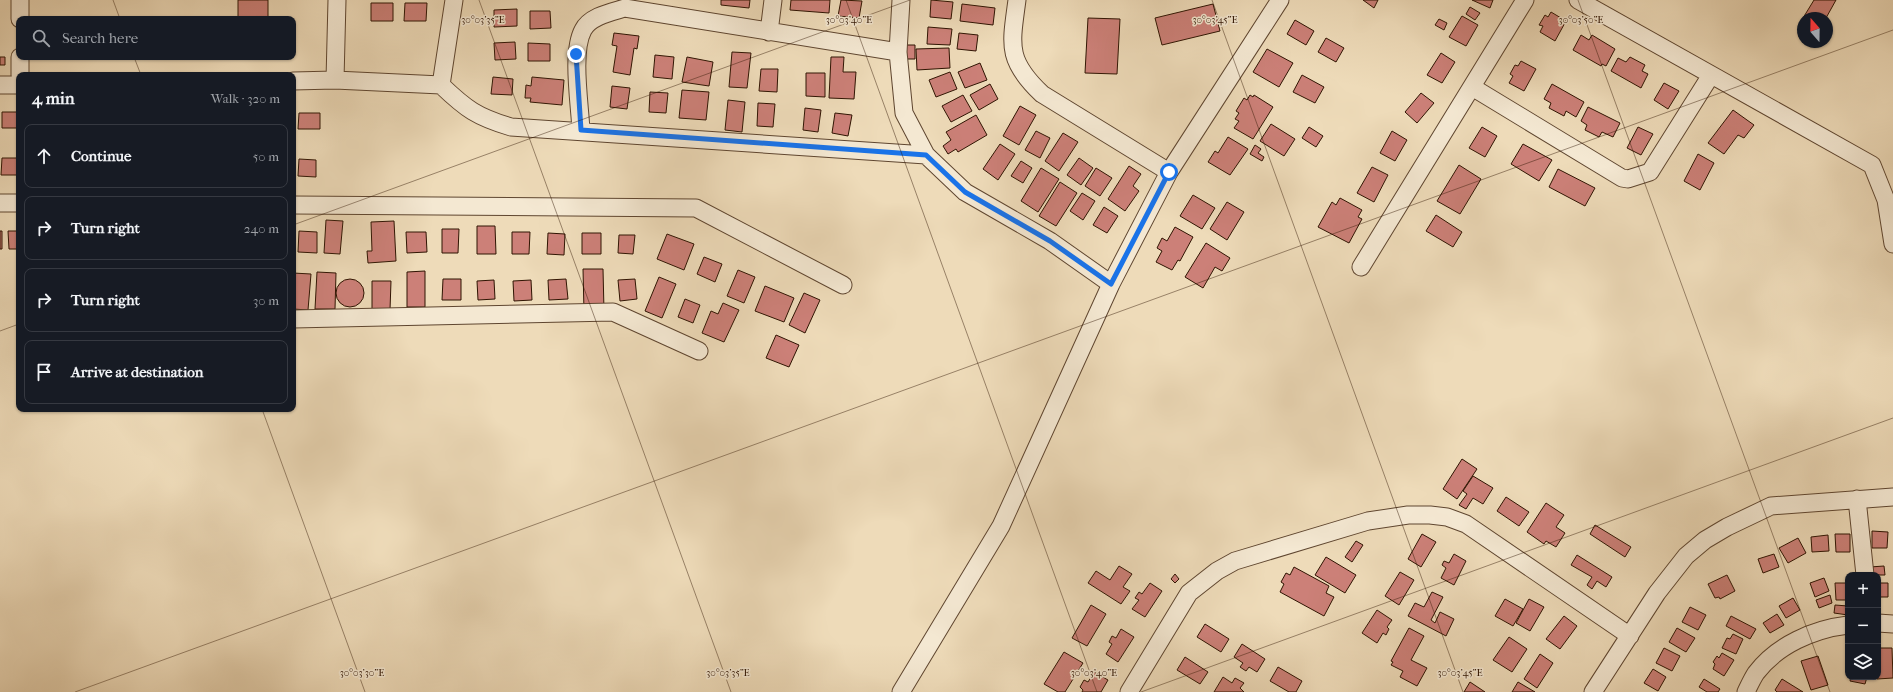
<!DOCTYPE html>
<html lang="en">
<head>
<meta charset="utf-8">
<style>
	body { margin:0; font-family:"IM FELL French Canon",serif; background:#20242c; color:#f1f3f6 }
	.controls { position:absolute; right:12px; bottom:12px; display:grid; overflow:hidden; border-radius:8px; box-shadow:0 1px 3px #0004 }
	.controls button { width:36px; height:36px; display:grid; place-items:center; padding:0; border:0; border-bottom:1px solid #363941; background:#171b24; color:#f1f3f6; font:20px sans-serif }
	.compass { position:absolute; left:1797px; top:12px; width:36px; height:36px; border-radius:50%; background:#171b24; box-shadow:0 1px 3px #0004; rotate:340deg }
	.stop { position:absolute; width:12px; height:12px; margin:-9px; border:3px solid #1a73e8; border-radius:50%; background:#fff }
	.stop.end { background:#1a73e8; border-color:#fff; box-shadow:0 1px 4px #0008 }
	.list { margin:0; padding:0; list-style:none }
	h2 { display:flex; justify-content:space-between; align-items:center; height:52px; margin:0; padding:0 16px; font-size:17px }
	h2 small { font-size:13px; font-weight:400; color:#9ea1a6 }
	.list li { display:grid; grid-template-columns:26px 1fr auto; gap:12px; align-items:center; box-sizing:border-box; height:64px; margin:0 8px 8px; padding:0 8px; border:1px solid #363941; border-radius:8px }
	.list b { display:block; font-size:15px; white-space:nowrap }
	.list em { font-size:13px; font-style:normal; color:#9ea1a6 }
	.icon { flex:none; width:22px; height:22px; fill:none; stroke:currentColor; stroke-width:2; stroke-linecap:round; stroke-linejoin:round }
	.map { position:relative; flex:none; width:1893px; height:692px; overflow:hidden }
	.search { position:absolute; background:#171b24; box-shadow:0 1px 3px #0004; left:16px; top:16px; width:280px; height:44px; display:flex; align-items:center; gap:10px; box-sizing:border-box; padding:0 14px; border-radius:8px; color:#9ea1a6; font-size:15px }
	.panel { position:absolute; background:#171b24; box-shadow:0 1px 3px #0004; left:16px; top:72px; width:280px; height:340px; border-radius:8px }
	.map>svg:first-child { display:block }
	.building { fill:#cc8078; stroke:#2f1402 }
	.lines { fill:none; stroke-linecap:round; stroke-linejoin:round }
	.minor-casing { stroke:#5f4630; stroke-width:19 }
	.minor { stroke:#f4e8d2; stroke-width:17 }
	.route { stroke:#1a73e8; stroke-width:5 }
	.ticks { fill:none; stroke:#2f1402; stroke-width:1; stroke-opacity:0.45 }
	.ticks-label { font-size:10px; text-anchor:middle; fill:#2f1402; stroke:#f4e8d2; stroke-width:3; stroke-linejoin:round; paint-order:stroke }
</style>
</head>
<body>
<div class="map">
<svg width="1893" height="692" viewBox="0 0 1893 692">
	<rect width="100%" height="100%" fill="#eedbb9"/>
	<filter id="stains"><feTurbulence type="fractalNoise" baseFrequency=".005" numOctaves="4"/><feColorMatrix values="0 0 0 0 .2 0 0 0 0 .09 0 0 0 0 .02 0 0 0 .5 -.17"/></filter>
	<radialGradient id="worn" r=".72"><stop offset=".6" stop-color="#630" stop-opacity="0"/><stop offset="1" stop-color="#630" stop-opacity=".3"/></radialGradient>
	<path class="building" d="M238,0h30v19h-30z
		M721,0h29l-1,8 -28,-3z
		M791,0h39l-1,13 -39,-3z
		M841,0l21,1 -3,17 -21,-2z
		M931,0l22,2 -2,17 -21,-2z
		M1363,0h15l-4,8z
		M1472,0h21l-3,8z
		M1814,0h22l-10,18h-23z
		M371,3h22v18h-22z
		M405,3h22l-1,18h-22z
		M962,4l33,4 -2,17 -33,-4z
		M1213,4l7,27 -58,14 -7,-27z
		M1470,7l10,6 -5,7 -9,-6z
		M517,9v17l-23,1v-17z
		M530,11h20l1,17 -21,1z
		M1551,12l15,9 -11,20 -15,-9 3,-6 -4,-1 6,-10 3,2z
		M1462,16l16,9 -12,21 -17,-9z
		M1088,18l32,1 -3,55 -32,-1z
		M1439,19l8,4 -3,7 -9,-5z
		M1295,20l19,11 -8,14 -19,-11z
		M928,27l24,2 -2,16 -23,-1z
		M614,33l25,3 -2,13 -3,-1 -4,27 -17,-3 4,-26 -5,-1z
		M959,33l19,2 -2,16 -19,-2z
		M1581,35l8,5 3,-5 23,14 -9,17 -4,-2 -1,2 -28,-16z
		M1326,38l18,10 -8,14 -18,-10z
		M515,42l1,17 -21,1 -1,-17z
		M528,43l22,1v17h-22z
		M905,45h10v14h-10z
		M949,48l1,20 -33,2 -1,-21z
		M1267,49l26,14 -14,24 -26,-15z
		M732,52l19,1 -4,35 -18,-1z
		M1441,53l14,9 -13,21 -15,-8z
		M655,55l19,2 -2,22 -19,-2z
		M0,57h5v8h-5z
		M687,57l26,5 -4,24 -27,-4z
		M831,57h13l-1,15h13l-2,27 -25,-1z
		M1630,57l15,8 -3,6 6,3 -7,14 -30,-17 7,-13 8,4z
		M1521,61l15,8 -12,22 -15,-8 4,-7 -3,-2 5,-9 3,1z
		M980,63l7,17 -22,8 -7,-16z
		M761,69h17l-1,23 -18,-1z
		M950,72l7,17 -21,8 -7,-17z
		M806,73h19v24l-19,-1z
		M1302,75l22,12 -9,16 -22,-11z
		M493,77l20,2 -1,16 -21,-1z
		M532,77l32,3 -2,25 -32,-3 1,-4h-6l1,-13 5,1z
		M1664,83l15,8 -11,18 -14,-9z
		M990,84l8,15 -19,11 -9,-15z
		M1552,84l32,18 -8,15 -10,-6 -2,5 -15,-8 2,-5 -7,-4z
		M612,86l18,2 -3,21 -17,-2z
		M682,90l27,2 -3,28 -27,-2z
		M650,92l18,1 -2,20 -17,-1z
		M1421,93l13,10 -17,20 -12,-11z
		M963,95l9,16 -21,11 -9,-16z
		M1250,95l3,2 1,-2 19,12 -20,32 -19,-11 5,-7 -4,-2 4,-6 -3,-2 8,-13 3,2z
		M728,100l17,2 -3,30 -17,-2z
		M758,103l17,1 -2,23 -16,-1z
		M1020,106l16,9 -17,30 -16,-9z
		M1588,107l32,16 -7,14 -11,-5 -3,5 -14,-7 2,-5 -6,-4z
		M805,108l16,2 -3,22 -15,-2z
		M1733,110l21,15 -10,13 -6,-3 -14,19 -16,-11z
		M2,112h17v16h-17z
		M299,113h21v16h-22z
		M835,113l17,2 -4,21 -16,-3z
		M976,115l11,20 -29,17 -2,-3 -8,5 -5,-8 8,-6 -5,-8z
		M1271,124l24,15 -11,17 -24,-15z
		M1309,127l14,9 -7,11 -14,-9z
		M1482,127l15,9 -12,21 -16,-9z
		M1638,127l15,7 -12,21 -14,-7z
		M1036,131l14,7 -10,20 -15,-8z
		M1392,131l15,9 -12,21 -15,-8z
		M1063,133l15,9 -19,29 -14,-10z
		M1228,137l20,12 -18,26 -22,-13 7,-11 3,2z
		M1000,144l15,10 -17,26 -15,-11z
		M1523,144l29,16 -13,21 -28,-17z
		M1255,145l6,4 -3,4 6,4 -2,4 -12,-7z
		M1698,154l16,9 -14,27 -16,-9z
		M2,158h17v17h-18z
		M1079,158l14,10 -12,17 -14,-10z
		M299,159l17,1v17l-18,-1z
		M1021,161l11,7 -9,15 -12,-7z
		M1459,165l22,14 -21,35 -23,-13z
		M1129,166l12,8 -8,12 6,5 -14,20 -17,-12z
		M1372,167l16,8 -14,27 -17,-9z
		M1041,168l18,11 -21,33 -17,-11z
		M1096,168l16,10 -12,18 -15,-10z
		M1558,169l37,19 -10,18 -36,-19z
		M1060,182l17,11 -21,33 -17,-10z
		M1082,193l13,8 -12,19 -13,-9z
		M1193,195l22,13 -13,21 -22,-13z
		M1340,198l22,12 -4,7 4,2 -13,24 -31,-16 14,-25 4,3z
		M1227,202l17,10 -17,28 -17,-11z
		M1104,207l14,9 -11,17 -14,-8z
		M1436,215l26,17 -9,15 -27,-16z
		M326,220l17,1 -3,33 -16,-1z
		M394,221l2,40 -28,2 -1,-12h5l-1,-29z
		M477,226h18l1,28h-19z
		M1175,227l18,10 -13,24 -2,-1 -6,10 -16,-8 6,-11 -5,-3 5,-10 5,3z
		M442,229h17l-1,24h-16z
		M0,231h2v18h-2z
		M8,231h11v18h-10z
		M299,231l18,1v21l-19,-1z
		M406,232h20l1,20 -20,1z
		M512,232h18l-1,22h-17z
		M548,233l17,1 -1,21 -17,-1z
		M582,233h19v21h-19z
		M667,234l27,10 -10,26 -27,-11z
		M619,235h16l-2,19 -15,-1z
		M1206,243l24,15 -8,13 -7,-4 -12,21 -18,-11z
		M704,257l18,7 -7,18 -18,-8z
		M583,269h20l1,42 -20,1z
		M738,270l17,7 -11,26 -17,-7z
		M425,271v36h-18v-35z
		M317,272l19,1 -1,36h-20z
		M293,273l18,1 -3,36 -15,-1z
		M659,277l17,7 -14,34 -17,-7z
		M443,279h18v21h-19z
		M566,279l2,20 -19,1 -1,-20z
		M635,279l2,20 -17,2 -2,-21z
		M336 293a14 14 0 1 1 28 0a14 14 0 1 1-28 0Z
		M494,280l1,19 -17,1 -1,-19z
		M531,280l1,20 -18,1 -1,-20z
		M372,281h19l-1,29 -18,-1z
		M765,286l29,12 -10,24 -29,-11z
		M804,293l16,7 -15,33 -16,-8z
		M685,299l15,6 -7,18 -15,-6z
		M723,303l16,7 -15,32 -22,-9 9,-22 7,3z
		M776,335l23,10 -10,22 -23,-9z
		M1462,459l15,10 -20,30 -14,-10z
		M1473,476l20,12 -10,16 -10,-6 -7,11 -7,-4 8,-11 -4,-3z
		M1506,497l23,15 -10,14 -22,-15z
		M1546,503l18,12 -8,12 9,6 -9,14 -10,-6 -2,3 -17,-12z
		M1595,525l36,22 -6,10 -35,-23z
		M1872,531l16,1 -1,16h-15z
		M1422,534l14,8 -15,25 -13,-8z
		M1835,534h15v18h-14z
		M1828,535l1,16 -17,1 -1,-15z
		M1798,538l8,15 -18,10 -9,-15z
		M1356,541l7,4 -11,17 -7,-5z
		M1454,554l12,7 -12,24 -13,-7 5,-10 -4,-3 2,-4 5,2z
		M1774,554l5,13 -16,6 -5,-14z
		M1577,555l35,22 -6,10 -9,-6 -5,8 -5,-4 5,-8 -21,-12z
		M1326,557l30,18 -11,18 -30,-18z
		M1119,566l13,8 -9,13 7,4 -9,13 -33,-21 8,-12 14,9z
		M1884,566l1,9h-15v-8z
		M1294,567l35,19 -3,7 8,4 -10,19 -44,-24 4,-8 -3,-2 5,-9 4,2z
		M1400,572l14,8 -15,25 -14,-9z
		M1175,574l4,5 -4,4 -4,-4z
		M1727,575l8,16 -15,8 -1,-2 -4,1 -7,-14z
		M1824,578l5,13 -14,6 -5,-14z
		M1150,583l12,8 -17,26 -13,-8 7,-9 -4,-2 4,-6 3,2z
		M1835,583h13v17h-12z
		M1878,583h10v14h-10z
		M1432,592l11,5 -12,23 4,3 5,-11 14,7 -8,17 -38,-20 7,-13 9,4z
		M1830,595l2,8 -13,5 -3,-8z
		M1793,598l7,12 -14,8 -7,-12z
		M1505,599l18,10 -10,17 -18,-10z
		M1529,599l15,8 -14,24 -14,-8z
		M1091,605l15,9 -19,32 -15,-8z
		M1835,605l13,1v9l-14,-2z
		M1690,607l16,8 -8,15 -16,-8z
		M1377,610l15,10 -5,7 2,2 -3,6 -3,-2 -6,10 -15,-10z
		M1777,614l7,11 -14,8 -7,-10z
		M1564,616l13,10 -17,23 -14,-10z
		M1731,616l25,13 -6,10 -24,-13z
		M1205,624l24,15 -8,13 -24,-15z
		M1409,628l15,8 -13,24 16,8 -10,18 -17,-9 3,-6 -12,-6 2,-3 -2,-1z
		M1677,628l18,10 -9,14 -17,-10z
		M1121,629l13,8 -16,25 -12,-8 6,-10 -3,-2 3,-6 4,2z
		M1733,634l10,5 -7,15 -14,-6 5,-10 3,1z
		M1509,637l18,12 -15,23 -19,-12z
		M1242,644l23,15 -8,13 -8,-5 -3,4 -6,-4 3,-4 -9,-6z
		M1664,648l16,8 -8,15 -16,-8z
		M1878,648h14l1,30 -16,1 1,-2z
		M1064,652l19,11 -18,29h-7l-14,-8z
		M1722,653l12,7 -10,16 -11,-7 2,-5 -2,-2 4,-6 2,2z
		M1540,654l13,9 -16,25 -13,-9z
		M1818,656l10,29 -17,5 -10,-29z
		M1185,657l23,15 -8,12 -23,-14z
		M1278,667l24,14 -6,11h-7l-19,-11z
		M1653,669l13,8 -8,14 -14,-8z
		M1094,672l14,8 -7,12h-19l1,-2 -3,-3 4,-7 4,2z
		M1223,677l9,6 3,-5 9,5 -4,5 4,4h-30z
		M1851,677h16l-2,7 -15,-3z
		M1704,679l16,10 -2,3h-11l-8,-5z
		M1782,679l21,13h-26l-2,-2z
		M1470,682l15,10h-21z
		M1518,682l17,10h-23z"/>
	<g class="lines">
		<g class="minor-casing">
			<path id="minor" d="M20,0v19
				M901,0l-3,52 6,61 22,42 39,37 85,49 61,43
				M1017,0c-6,45 -11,60 25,94l127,78
				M1578,0l294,165 14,35 7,44
				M769,32l4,-32
				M20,57v18
				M335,80l106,5 13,-85
				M293,81l42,-1 2,-80
				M0,85h19
				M441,85c25,24 36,32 70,42l415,28
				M1472,87l150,91 6,1 22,-7 61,-97
				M581,131c-1,-26 -10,-79 2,-101 7,-14 29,-18 42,-22l273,44
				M0,203h19
				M293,205l403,3 147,77
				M1361,267l164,-267
				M293,319l320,-7 86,39
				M1857,499l8,76
				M1878,623l15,1
				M901,692l100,-166 110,-242 58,-112 111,-172
				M1129,692l60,-99 28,-22 18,-10 133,-40 40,-6h22l17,2 19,7 164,112
				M1593,692l64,-99 29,-37 19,-16 22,-13 44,-21 122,-9
				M1746,692c3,-6 6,-13 10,-19 21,-28 58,-44 92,-48"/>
		</g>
		<use href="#minor" class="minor"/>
	</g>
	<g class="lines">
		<path class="route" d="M576,54l5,76 345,25 39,37 85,49 61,43 58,-112"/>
	</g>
	<path class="ticks" d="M113,0l7,19M479,0l252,692M846,0l251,692M1212,0l251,692M1578,0l252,692M134,57l7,18M293,225l617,-225M0,331l19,-7M262,409l103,283M75,692l1818,-662M1141,692l752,-274"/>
	<g class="ticks-label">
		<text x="483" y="23">30°03'35"E</text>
		<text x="1215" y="23">30°03'45"E</text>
		<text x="1581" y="23">30°03'50"E</text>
		<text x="849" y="23">30°03'40"E</text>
		<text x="362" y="676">30°03'30"E</text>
		<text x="728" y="676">30°03'35"E</text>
		<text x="1094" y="676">30°03'40"E</text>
		<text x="1460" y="676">30°03'45"E</text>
	</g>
	<rect width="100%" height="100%" filter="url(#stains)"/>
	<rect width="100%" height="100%" fill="url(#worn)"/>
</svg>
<div class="controls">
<button>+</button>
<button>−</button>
<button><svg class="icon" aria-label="layers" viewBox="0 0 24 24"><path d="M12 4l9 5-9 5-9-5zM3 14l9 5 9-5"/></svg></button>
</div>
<svg class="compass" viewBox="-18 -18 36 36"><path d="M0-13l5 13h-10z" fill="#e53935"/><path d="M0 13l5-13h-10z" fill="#9ea1a6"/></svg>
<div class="stop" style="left:1169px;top:172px"></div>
<div class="stop end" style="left:576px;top:54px"></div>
<div class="search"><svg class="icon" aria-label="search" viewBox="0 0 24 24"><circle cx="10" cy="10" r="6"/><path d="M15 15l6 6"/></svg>Search here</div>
<section class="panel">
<h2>4 min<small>Walk · 320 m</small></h2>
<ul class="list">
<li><svg class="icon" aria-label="ahead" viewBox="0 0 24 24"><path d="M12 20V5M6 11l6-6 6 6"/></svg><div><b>Continue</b></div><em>50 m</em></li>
<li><svg class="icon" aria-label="right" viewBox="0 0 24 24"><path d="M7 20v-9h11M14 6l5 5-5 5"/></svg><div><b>Turn right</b></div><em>240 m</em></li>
<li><svg class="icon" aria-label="right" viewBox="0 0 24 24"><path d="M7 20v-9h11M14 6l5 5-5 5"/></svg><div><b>Turn right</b></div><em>30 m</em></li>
<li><svg class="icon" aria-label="arrive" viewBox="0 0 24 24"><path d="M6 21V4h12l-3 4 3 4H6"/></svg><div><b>Arrive at destination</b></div></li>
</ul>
</section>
</div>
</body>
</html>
